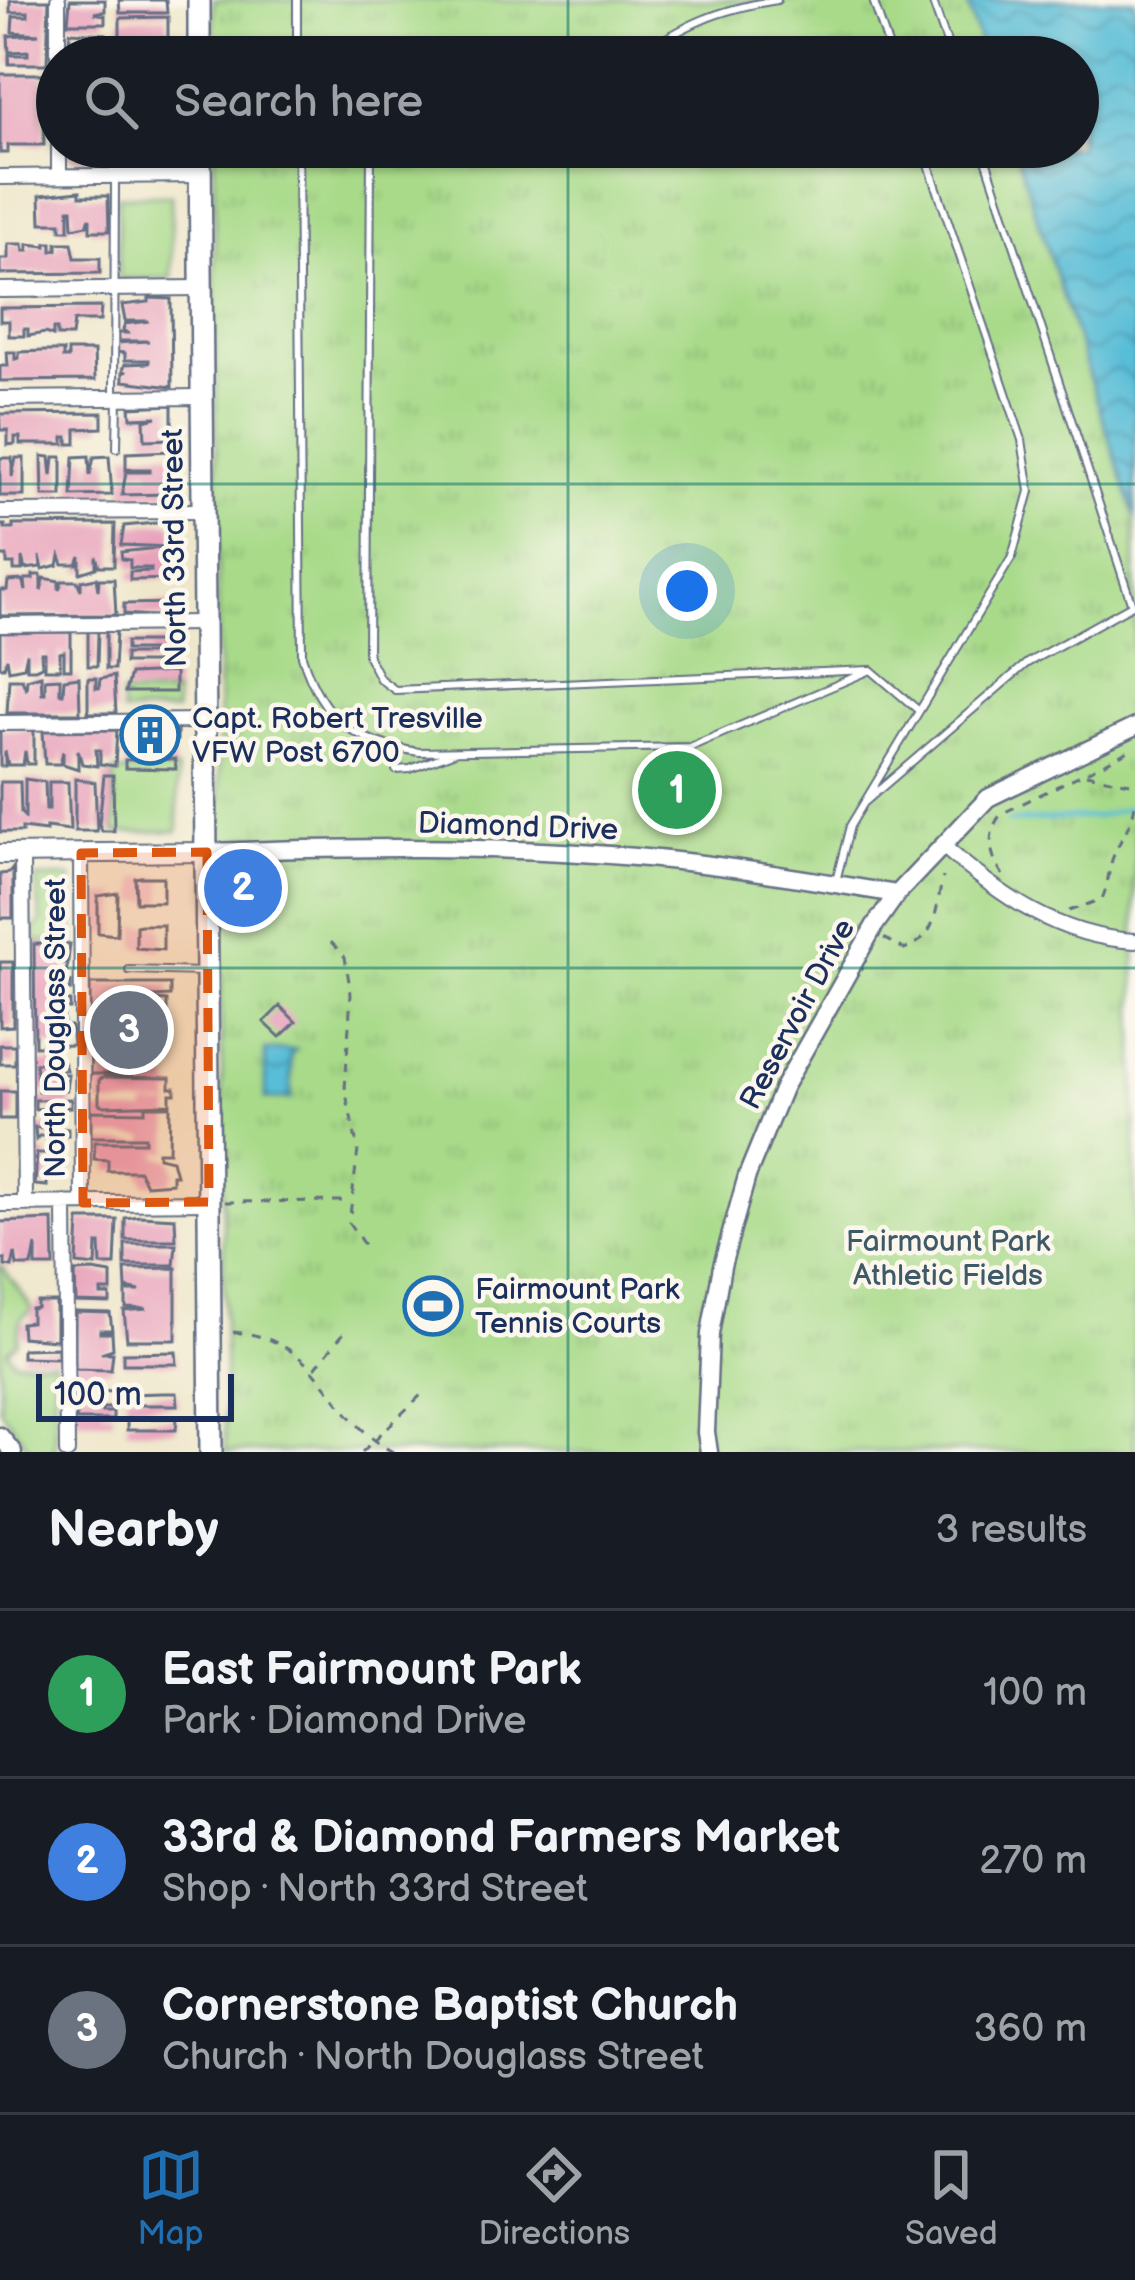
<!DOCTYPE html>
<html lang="en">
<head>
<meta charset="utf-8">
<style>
	body { margin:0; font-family:"Balsamiq Sans",sans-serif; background:#242831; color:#f1f3f6 }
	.scale { position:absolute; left:36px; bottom:30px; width:198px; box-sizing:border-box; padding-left:12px; border:6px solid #1b2f5e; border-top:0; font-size:33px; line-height:42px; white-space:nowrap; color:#1b2f5e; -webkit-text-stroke:9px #fbf7ec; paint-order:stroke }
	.you { position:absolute; left:687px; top:591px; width:42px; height:42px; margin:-30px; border:9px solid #fff; border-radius:50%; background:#1a73e8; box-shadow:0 0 0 18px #1a73e833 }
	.badge { display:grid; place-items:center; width:78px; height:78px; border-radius:50%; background:#1f6fb2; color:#fff; font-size:39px; font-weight:700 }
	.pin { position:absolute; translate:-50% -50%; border:6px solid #fff; box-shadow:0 3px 12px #0006 }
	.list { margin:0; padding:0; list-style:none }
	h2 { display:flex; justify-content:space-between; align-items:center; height:156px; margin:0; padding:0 48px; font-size:51px }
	h2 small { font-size:39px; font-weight:400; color:#9ea1a6 }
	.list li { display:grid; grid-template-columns:78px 1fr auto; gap:36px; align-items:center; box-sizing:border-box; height:168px; padding:0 48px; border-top:3px solid #363941 }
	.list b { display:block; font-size:45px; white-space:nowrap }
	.list p { margin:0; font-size:39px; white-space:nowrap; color:#9ea1a6 }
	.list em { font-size:39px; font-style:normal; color:#9ea1a6 }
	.icon { flex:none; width:66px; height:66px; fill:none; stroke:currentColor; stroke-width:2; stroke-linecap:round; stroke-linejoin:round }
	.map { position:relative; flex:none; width:1135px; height:1452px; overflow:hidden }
	.search { position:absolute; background:#171b24; box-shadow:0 3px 9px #0004; left:36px; right:36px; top:36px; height:132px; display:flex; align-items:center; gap:30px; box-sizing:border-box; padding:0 42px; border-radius:66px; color:#9ea1a6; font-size:45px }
	.sheet { height:660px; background:#171b24 }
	nav { display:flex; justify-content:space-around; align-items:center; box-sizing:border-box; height:168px; border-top:3px solid #363941; background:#171b24; font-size:33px; color:#9ea1a6 }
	nav a { display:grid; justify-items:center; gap:6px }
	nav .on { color:#1f6fb2 }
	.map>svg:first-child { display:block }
	.green { fill:#a8da89; stroke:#628474; stroke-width:3 }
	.park { fill:url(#park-tufts); stroke:#628474; stroke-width:3 }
	.water { fill:url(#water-waves); stroke:#3a769a; stroke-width:3 }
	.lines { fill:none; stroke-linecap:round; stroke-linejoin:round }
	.stream { stroke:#59bdd7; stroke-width:4.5 }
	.building { fill:#e8a3bc }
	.service-casing { stroke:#656f84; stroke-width:10 }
	.minor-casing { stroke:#656f84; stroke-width:18 }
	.tertiary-casing { stroke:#656f84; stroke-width:21 }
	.secondary-casing { stroke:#656f84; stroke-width:22 }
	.primary-casing { stroke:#656f84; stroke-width:26 }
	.path { stroke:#656f84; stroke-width:3; stroke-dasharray:9 9; stroke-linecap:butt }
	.service { stroke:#fff; stroke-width:6 }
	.minor { stroke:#fff; stroke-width:14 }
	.tertiary { stroke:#fff; stroke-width:16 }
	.secondary { stroke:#fff; stroke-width:18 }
	.primary { stroke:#fff; stroke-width:21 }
	.marked { fill:#de5710; fill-opacity:0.2; stroke:#de5710; stroke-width:9; stroke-dasharray:24 15; stroke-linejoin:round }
	.grid { fill:none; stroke:#0f766e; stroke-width:3; stroke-opacity:0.55 }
	.labels { text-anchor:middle; stroke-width:9; stroke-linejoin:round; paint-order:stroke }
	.street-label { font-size:30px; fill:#1b2f5e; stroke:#fbf7ec }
	.poi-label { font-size:30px; fill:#1b2f5e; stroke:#fbf7ec; text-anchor:start }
	.park-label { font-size:30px; fill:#3e5a69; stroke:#fbf7ec }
</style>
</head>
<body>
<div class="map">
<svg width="1135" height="1452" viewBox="0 0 1135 1452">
	<defs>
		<pattern id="park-tufts" width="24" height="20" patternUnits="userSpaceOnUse" patternTransform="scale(3)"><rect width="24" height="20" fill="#a8da89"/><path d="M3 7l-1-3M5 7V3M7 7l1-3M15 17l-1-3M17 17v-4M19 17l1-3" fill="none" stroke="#90bb79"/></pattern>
		<pattern id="water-waves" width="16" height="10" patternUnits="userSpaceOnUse" patternTransform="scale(3)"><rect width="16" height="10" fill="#59bdd7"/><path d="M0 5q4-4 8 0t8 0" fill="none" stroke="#499ab2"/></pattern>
	</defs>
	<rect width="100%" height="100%" fill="#fbf7ec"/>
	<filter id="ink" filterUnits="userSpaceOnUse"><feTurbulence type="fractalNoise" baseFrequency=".00833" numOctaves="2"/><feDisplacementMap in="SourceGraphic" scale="24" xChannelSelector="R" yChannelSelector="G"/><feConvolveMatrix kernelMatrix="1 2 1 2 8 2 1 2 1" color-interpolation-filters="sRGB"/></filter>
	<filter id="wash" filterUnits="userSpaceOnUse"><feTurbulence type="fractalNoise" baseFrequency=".004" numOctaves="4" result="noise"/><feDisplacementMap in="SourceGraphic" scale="48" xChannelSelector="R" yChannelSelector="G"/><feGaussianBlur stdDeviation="2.7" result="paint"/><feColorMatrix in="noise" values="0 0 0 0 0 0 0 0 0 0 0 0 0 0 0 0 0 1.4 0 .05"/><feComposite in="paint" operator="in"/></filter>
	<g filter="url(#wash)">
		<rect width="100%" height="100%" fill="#efe7cb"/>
		<path class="green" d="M171,195l1,83 -53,1 -1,-83z
			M175,694v18l-53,1v-18z
			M177,770l1,61 -63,2 -1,-61z
			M71,877l1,27 -4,1v16l4,2 2,19h-40v-13l7,-7 -5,-44z
			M0,1264l33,45 -13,11 -3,22 -10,9 7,10h40l1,91h-23l-32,-43z"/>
		<path class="park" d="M213,0h922v1452h-910l-11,-1305h864v-90h-865z"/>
		<path class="water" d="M966,0h169v517l-121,-370h64v-90h-94z
			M265,1050h31l-5,4v45h-26z"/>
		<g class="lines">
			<path class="stream" d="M1009,822l87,-5 39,-11"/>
		</g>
		<g id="blocks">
			<path class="building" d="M10,0h39l-2,64h-38v-9h19v-4l-19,1 -1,-16 31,-2 -27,-2 1,-16h15v-4h-18z
				M70,0h35v11l-11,2 11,2v8h-37z
				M119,0h47l1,13h-47z
				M168,17v21h-48v-20z
				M70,32l36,2v16h-16v7h-22z
				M142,41h25l-1,16h-46v-15z
				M0,74h43l1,71h-36v8h-8z
				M71,147h41v15h-20v-5l-17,2 -4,-1z
				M80,191v5h28l1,35h-19v-13l-3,7 -14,3 -1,-19h-3v21h-8v-7h-20l-1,-28z
				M46,243h6v8l5,-1v-7h15l3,15h25v15l-100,1v-15h8v-15h15l1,7h4v-7l18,2z
				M149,298l22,1 1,88 -49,-6v-9h4l-4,-2 2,-6 24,-1v-3h-24v-7l-9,-1v-9l33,-2h-30v-8h8l-4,-3 2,-6 24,-3h-24l-3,-16 27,-3z
				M101,307l-1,14h-26l-2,15h-15v-7h-4v7l-8,-3 -17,3v-7h-4v7h-15v-15h-9v-13z
				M46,351h17v7h5v-7h26l1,29 -95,1v-15h8l-1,-14h8v7l4,-1v-6z
				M172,405v34l-27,1 -1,-20 13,-3 -26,1 -1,-11z
				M102,413v15l-26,1v15h-8v-7h-4v7h-44v-7h-5v7l-7,1v-15h-8v-16z
				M172,451l3,29 -8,1 1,13 -46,1 4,-23h24v-3h-24v-16z
				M42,456l8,1 2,19 2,-19h8v39h-19z
				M89,456l1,20 4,-19 15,-1 3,39 -40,1 2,-39z
				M0,458h12v19l4,-19h8v38h-24z
				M167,522l6,3v22l-52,-2 3,-19z
				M115,524l-1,42h-15l-3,-10v12l-16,5v-17l-3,8h-14l-3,-8 -2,9 -15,4 -3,-13 1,11 -16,2 -3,-12v13h-8v-6h-7v-8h-7v-31h5v4h8v-4z
				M166,547l9,3 -1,29 -44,1v-8l21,-1v-3h-21v-8l-8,-1 -1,-7z
				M33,575h8v16l3,-13 15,3v9l3,-9h15l4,9v-9l15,-3 2,12 1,-11h15l2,36 -116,1v-26h7l1,-9 14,-1 4,11 -1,-12h8z
				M173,603v10l-7,4 -42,-3v-10z
				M88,631l10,1 -1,34h-9z
				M106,631l10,1 -2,37h-8z
				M71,632v37h-7v-17l-4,1v16h-15v-16h-4l1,13 -7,3h-8v-16l-3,14 -15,3 -2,-12 -3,9h-4v-34z
				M126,642h48v21h-49v-9h27l-1,-4h-25z
				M175,672v20h-50l5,-18z
				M41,675l1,18h3v-14l15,-1v15h3l1,-14 15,-2 1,36h-73l2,-34h13l4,10 1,-10z
				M114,676l2,37h-28v-35h8v10h3l1,-9z
				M144,727l33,3v10h-54v-9z
				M0,730h34v34h-7l-2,-13 -2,14h-15l-3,-14v15h-5z
				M117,730l-2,36 -15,-2v-14h-4l1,16 -15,-2 -4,-14v19l-15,-5v-13l-3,13h-15l-2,-33z
				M175,759l1,10 -51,-1v-8z
				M104,775h9l1,56h-12l-3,-7z
				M25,779l20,3 1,27h3v-27h19l2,48 -24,-3v4l-24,-3v4h-22v-50h20l1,31 4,4z
				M75,779l20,3 2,49h-22z
				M13,868v50h-12l-1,-44 9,-1z
				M141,877h22v25h-27l-1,-24z
				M118,893l-1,42 -19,-2v-37z
				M141,925h22v25l-27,-2v-22z
				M34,944h36l-2,17 -18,-1 18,4 -4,15h-13v3h20v8h-5v7l-15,1v3h19v8h-6v6l-13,1v3h13v7h7l2,19 -38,1z
				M0,962h13v64l-13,1z
				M90,984h80v12l-38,2 35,3v57h-35v16h-42z
				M280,1006l16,16 -16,15 -16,-15z
				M0,1045h15v19h-15z
				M35,1063h29l2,7 -15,1v3h17l-2,16 -28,1z
				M104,1077l66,1v10h5v6h-5v10l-66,2 -5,-2v-24z
				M0,1091h15v28h-15z
				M71,1099v8l-36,2v-9z
				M145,1106h25l-1,46h-11v5l14,3 4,15h-4v8l-26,2 -7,-14h-31v-11l-14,-1 1,-17h50v-5h-54v-26l54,1z
				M35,1127l33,2v7h-29l-3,4z
				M37,1153h10v33l-12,-1z
				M140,1216l35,2 1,22h-51v-22z
				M53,1220l1,46h-18v-21l-4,21h-15l-2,-13 -3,14 -7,-1v-7h-5v-37z
				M79,1220h38l-2,45h-14l-1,-21h-3l-1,22 -19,-2z
				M125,1244h51l-2,21h-49z
				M176,1268v72h-49l-3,-29 23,-2 -21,-1v-17h14l-14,-3 -1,-19z
				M93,1271l18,3v17h-10v4h9v8l-34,-1 -1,-30z
				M37,1302h19v38l-34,-3 -1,-14 10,-1v-13l6,-1z
				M75,1312l35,1 2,17h-12v3h12l1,16 -12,4h12l-2,17 -36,-1z
				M58,1348v10l-36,-1v-8z
				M176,1352l1,12h-54v-11z
				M76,1390l38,2 -2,16h-10v4h11v8h-37z
				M163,1393h14l1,12h-52v-11z
				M177,1418l-1,12h-49v-11z"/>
		</g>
	</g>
	<g filter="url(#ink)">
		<use href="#blocks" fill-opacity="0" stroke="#656f84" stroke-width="3"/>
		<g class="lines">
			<g class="service-casing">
				<path id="service" d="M297,0v57
					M873,0l19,57
					M932,0l20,57
					M635,57c52,-33 80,-47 142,-57
					M298,147l4,509c20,64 51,86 117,96l271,-5 181,-77
					M371,147l-3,509 12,23 15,11 476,-20 47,40
					M114,394l1,-214
					M117,448l1,-50
					M396,770l14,-1 45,-17
					M865,802l162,-139 105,-58 -150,-458
					M836,881l14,-55 162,-269 18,-66 -8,-51 -99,-293
					M129,970l75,2"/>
			</g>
			<g class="minor-casing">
				<path id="minor" d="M58,0v57
					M59,147v29
					M0,177l200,-2
					M0,290l201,-2
					M0,399l202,-2
					M0,512l203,-1
					M0,625l204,-2
					M0,723l205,-2
					M943,846c56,49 115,91 192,95
					M81,853l2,350
					M22,854l3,350
					M65,1203l2,249
					M0,1204l209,-2"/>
			</g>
			<g class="tertiary-casing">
				<path id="tertiary" d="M207,852c142,-5 287,-7 428,5 88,7 175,23 262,37
					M0,1436l13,16
					M709,1452l-3,-20 4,-98 12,-68 25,-90 36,-88 92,-163 22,-31 91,-96 147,-71"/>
			</g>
			<g class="secondary-casing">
				<path id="secondary" d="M0,854l207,-2"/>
			</g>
			<g class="primary-casing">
				<path id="primary" d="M199,0v57
					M200,147l11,1305"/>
			</g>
			<path class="path" d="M1086,774l49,10
				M1003,875c-14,-20 -17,-41 -2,-61l134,-66
				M1069,911l33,-12c6,-13 6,-26 10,-39 7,-21 21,-35 23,-57
				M884,938l20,11c35,-11 31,-42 39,-72
				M331,942l14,15 6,37 -6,95 13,61 -9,73 18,26
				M225,1202l123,-1
				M233,1332c90,6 94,85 160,120
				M315,1368l32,-39
				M362,1452l60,-58"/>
			<use href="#service" class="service"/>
			<use href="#minor" class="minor"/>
			<use href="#tertiary" class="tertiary"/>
			<use href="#secondary" class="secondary"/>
			<use href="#primary" class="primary"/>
		</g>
	</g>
	<path class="marked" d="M207,852l2,350 -126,1 -2,-350z"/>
	<path class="grid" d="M568,0v57M568,147v1305M0,484h1135M0,968h1135"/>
	<defs>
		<g id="building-ring" transform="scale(3)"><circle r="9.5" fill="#fbf7ec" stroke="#1f6fb2" stroke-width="1.5"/><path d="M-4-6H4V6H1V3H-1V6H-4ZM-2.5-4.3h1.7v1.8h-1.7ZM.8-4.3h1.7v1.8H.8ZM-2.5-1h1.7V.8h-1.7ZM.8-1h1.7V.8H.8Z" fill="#1f6fb2"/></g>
		<g id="stadium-ring" transform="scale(3)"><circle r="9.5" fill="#fbf7ec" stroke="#1f6fb2" stroke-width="1.5"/><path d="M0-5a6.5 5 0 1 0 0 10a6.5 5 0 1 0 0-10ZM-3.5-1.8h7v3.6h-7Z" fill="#1f6fb2"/></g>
	</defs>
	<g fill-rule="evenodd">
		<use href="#building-ring" x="150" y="735"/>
		<use href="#stadium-ring" x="433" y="1306"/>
	</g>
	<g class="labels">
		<g class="street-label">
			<text transform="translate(174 548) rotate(-91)" y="10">North 33rd Street</text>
			<text transform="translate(518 826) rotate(2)" y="10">Diamond Drive</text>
			<text transform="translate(797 1014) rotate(-62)" y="10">Reservoir Drive</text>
			<text transform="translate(55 1028) rotate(-90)" y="10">North Douglass Street</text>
		</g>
		<g class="poi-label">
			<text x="192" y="728">Capt. Robert Tresville<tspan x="192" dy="34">VFW Post 6700</tspan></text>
			<text x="475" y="1299">Fairmount Park<tspan x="475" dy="34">Tennis Courts</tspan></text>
		</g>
		<g class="park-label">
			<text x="948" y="1251">Fairmount Park<tspan x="948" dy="34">Athletic Fields</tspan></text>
		</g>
	</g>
</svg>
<div class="scale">100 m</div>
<div class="you"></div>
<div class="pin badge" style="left:677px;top:790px;background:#2e9e5b">1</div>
<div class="pin badge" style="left:243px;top:888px;background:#3f7fe0">2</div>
<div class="pin badge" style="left:129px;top:1030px;background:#6b7280">3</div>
<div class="search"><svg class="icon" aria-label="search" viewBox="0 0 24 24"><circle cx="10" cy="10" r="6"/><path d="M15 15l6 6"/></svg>Search here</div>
</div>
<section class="sheet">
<h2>Nearby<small>3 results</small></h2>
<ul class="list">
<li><span class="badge" style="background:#2e9e5b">1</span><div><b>East Fairmount Park</b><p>Park · Diamond Drive</p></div><em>100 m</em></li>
<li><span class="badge" style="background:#3f7fe0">2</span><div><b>33rd &amp; Diamond Farmers Market</b><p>Shop · North 33rd Street</p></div><em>270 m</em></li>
<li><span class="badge" style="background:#6b7280">3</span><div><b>Cornerstone Baptist Church</b><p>Church · North Douglass Street</p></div><em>360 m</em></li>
</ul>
</section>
<nav>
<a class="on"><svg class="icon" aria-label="map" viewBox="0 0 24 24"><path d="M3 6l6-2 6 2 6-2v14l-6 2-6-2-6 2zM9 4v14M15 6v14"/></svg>Map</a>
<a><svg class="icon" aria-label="directions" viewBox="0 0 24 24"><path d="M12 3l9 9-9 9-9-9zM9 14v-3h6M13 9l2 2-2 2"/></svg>Directions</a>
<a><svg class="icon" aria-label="saved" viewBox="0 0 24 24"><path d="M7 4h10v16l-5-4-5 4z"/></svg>Saved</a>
</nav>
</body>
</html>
